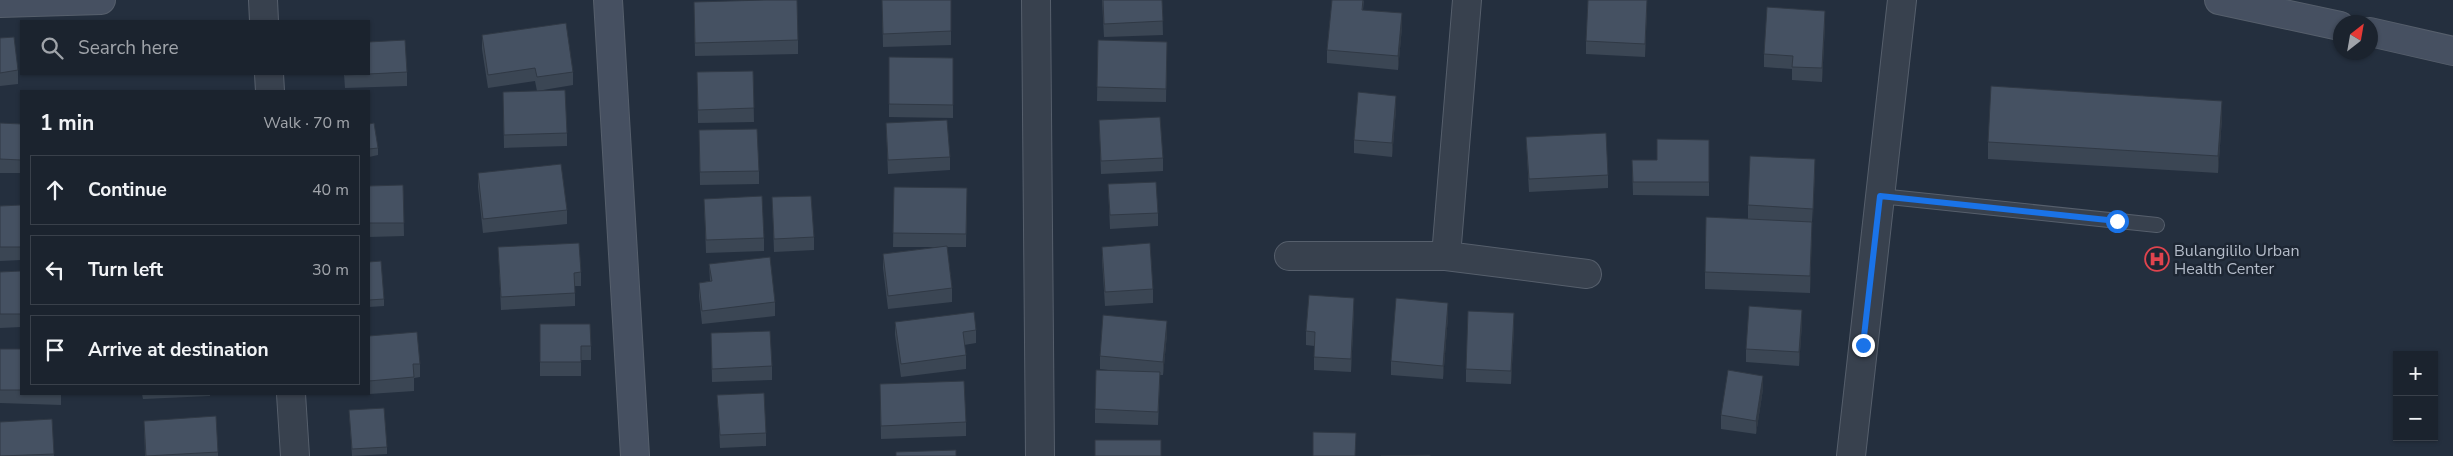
<!DOCTYPE html>
<html lang="en">
<head>
<meta charset="utf-8">
<style>
	body { margin:0; font-family:"Nunito Sans",sans-serif; background:#282f3a; color:#f1f3f6 }
	.controls { position:absolute; right:15px; bottom:15px; display:grid; overflow:hidden; border-radius:0px; box-shadow:0 1px 4px #0004 }
	.controls button { width:45px; height:45px; display:grid; place-items:center; padding:0; border:0; border-bottom:1px solid #39404a; background:#1b232e; color:#f1f3f6; font:25px sans-serif }
	.compass { position:absolute; left:2333px; top:15px; width:45px; height:45px; border-radius:50%; background:#1b232e; box-shadow:0 1px 4px #0004; rotate:31deg }
	.stop { position:absolute; width:15px; height:15px; margin:-11px; border:4px solid #1a73e8; border-radius:50%; background:#fff }
	.stop.end { background:#1a73e8; border-color:#fff; box-shadow:0 1px 5px #0008 }
	.list { margin:0; padding:0; list-style:none }
	h2 { display:flex; justify-content:space-between; align-items:center; height:65px; margin:0; padding:0 20px; font-size:21px }
	h2 small { font-size:16px; font-weight:400; color:#a0a4aa }
	.list li { display:grid; grid-template-columns:32px 1fr auto; gap:15px; align-items:center; box-sizing:border-box; height:70px; margin:0 10px 10px; padding:0 10px; border:1px solid #39404a; border-radius:0px }
	.list b { display:block; font-size:19px; white-space:nowrap }
	.list em { font-size:16px; font-style:normal; color:#a0a4aa }
	.icon { flex:none; width:28px; height:28px; fill:none; stroke:currentColor; stroke-width:2; stroke-linecap:round; stroke-linejoin:round }
	.map { position:relative; flex:none; width:2453px; height:456px; overflow:hidden }
	.search { position:absolute; background:#1b232e; box-shadow:0 1px 4px #0004; left:20px; top:20px; width:350px; height:55px; display:flex; align-items:center; gap:12px; box-sizing:border-box; padding:0 18px; border-radius:0px; color:#a0a4aa; font-size:19px }
	.panel { position:absolute; background:#1b232e; box-shadow:0 1px 4px #0004; left:20px; top:90px; width:350px; height:305px; border-radius:0px }
	.map>svg:first-child { display:block }
	.lines { fill:none; stroke-linecap:round; stroke-linejoin:round }
	.lane-casing { stroke:#565f6c; stroke-width:16 }
	.street-casing { stroke:#565f6c; stroke-width:30 }
	.secondary-casing { stroke:#565f6c; stroke-width:30 }
	.lane { stroke:#38414e; stroke-width:14 }
	.street { stroke:#38414e; stroke-width:28 }
	.secondary { stroke:#465061; stroke-width:28 }
	.wall { fill:#3b4654 }
	.shaded-wall { fill:#303945 }
	.building { fill:#455162; stroke:#303945 }
	.route { stroke:#1a73e8; stroke-width:6 }
	.labels { text-anchor:middle; stroke-width:5; stroke-linejoin:round; paint-order:stroke }
	.poi-label { font-size:16px; fill:#b4bcc9; stroke:#1d2633; text-anchor:start }
</style>
</head>
<body>
<div class="map">
<svg width="2453" height="456" viewBox="0 0 2453 456">
	<rect width="100%" height="100%" fill="#242f3e"/>
	<g class="lines">
		<g class="lane-casing">
			<path id="lane" d="M1880,196l277,29"/>
		</g>
		<g class="street-casing">
			<path id="street" d="M263,0l1,21
				M1036,0l4,456
				M269,74l1,17
				M1289,256h157l141,18
				M1446,256l21,-256
				M291,394l4,62
				M1851,456l51,-456"/>
		</g>
		<g class="secondary-casing">
			<path id="secondary" d="M608,0l27,456
				M2219,0l121,26
				M0,3l101,-3
				M2370,32l83,19"/>
		</g>
		<use href="#lane" class="lane"/>
		<use href="#street" class="street"/>
		<use href="#secondary" class="secondary"/>
	</g>
	<path class="wall" d="M882,0h69v45l-68,2z
		M1102,0h60l1,35 -59,2z
		M1364,0l-1,10 39,17 -4,43 -71,-7v-13z
		M694,2l104,38v14l-103,2z
		M1647,7l-2,50 -59,-3v-13z
		M1825,24l-3,58 -30,-2v-11l-28,-2v-13z
		M482,35l91,37v13l-36,6 -2,-10 -47,7 -6,-39z
		M0,38l18,32v14l-18,2z
		M1098,40l69,2 -1,60 -69,-1z
		M889,57l64,1v60l-64,-1z
		M753,71l1,51 -56,1 -1,-51z
		M407,72v14l-62,2 -1,-14h25z
		M503,92l64,41v13l-63,2z
		M1396,109l-4,48 -38,-4v-13z
		M2222,118l-4,55 -230,-14v-17z
		M1099,120l64,38v13l-62,3z
		M0,123l21,1v49h-21z
		M886,123l64,34v13l-62,4z
		M369,124l9,24v7l-9,2z
		M699,130l60,41v13l-59,1z
		M1526,137l82,38v13l-79,4z
		M1709,140v56l-76,-1 -1,-35h25z
		M1815,172l-3,50 -2,71 -105,-4v-17l43,-53v-14z
		M478,173l89,37v14l-84,9 -5,-46z
		M1108,184l50,29v13l-48,3z
		M403,185l1,51 -35,1v-51z
		M894,187l73,1 -1,59h-19l5,41v14l-64,7 -5,-41v-14l57,-7h-47z
		M772,197l42,40v13l-40,2z
		M704,199l60,39v13l-58,2z
		M21,205v55l-21,1v-55z
		M498,247l83,25v14h-6v20l-74,4z
		M1102,247l51,42v14l-48,3 -3,-46z
		M369,262l15,37v7l-15,1z
		M709,264l66,38v14l-73,8 -3,-28v-13l11,-2z
		M21,271v56l-21,1v-56z
		M1354,311l-3,61 -37,-2v-24l-8,-1v-14z
		M1448,316l-5,63 -52,-4v-14z
		M895,322l81,8v13l-12,2 2,10v14l-65,8 -6,-42z
		M1802,323l-3,43 -53,-4v-13z
		M540,324l51,22v14h-10v16h-41z
		M1514,327l-3,57 -45,-2v-13z
		M711,333l61,33v14l-60,2z
		M1167,334l-4,41h-3l-2,50 -63,-2v-14l21,-38 -16,-2v-13z
		M369,336l51,28v13l-6,1v13l-60,4v-1h15z
		M0,349h21v45h40v11l-61,-2z
		M880,384l86,38v14l-85,3z
		M1763,389l-7,45 -35,-5v-14z
		M142,394h68v2l-67,3z
		M717,395l49,38v13l-46,2z
		M349,410l38,37v7l-35,2z
		M52,419l2,37h-54z
		M144,421l74,31v4h-73z"/>
	<path class="shaded-wall" d="M1647,0v7l-2,50v-13z
		M1825,11v13l-3,58v-14z
		M1402,13v14l-4,43v-14z
		M1396,96v13l-4,48v-14z
		M2222,101v17l-4,55v-17z
		M1815,159v13l-2,50v-13z
		M1812,222v17l-2,54v-17z
		M1354,298v13l-3,61v-13z
		M1448,303v13l-5,63v-13z
		M1802,310v13l-3,43v-14z
		M1514,313v14l-3,57v-13z
		M1167,321v13l-4,41v-13z
		M1763,376v13l-7,45v-13z"/>
	<path class="building" d="M766,0h31l1,40 -103,3 -1,-41z
		M882,0h69v31l-68,3z
		M1103,0h59l1,21 -59,3z
		M1332,0h31l-1,10 40,3 -4,43 -71,-6z
		M1588,0h59l-2,44 -59,-3z
		M1767,7l58,4 -3,57 -30,-1 1,-11 -29,-2z
		M566,23l7,49 -36,5 -2,-9 -47,7 -6,-40z
		M14,37l4,33 -18,3v-35z
		M405,40l2,32 -38,2v-32z
		M1098,40l69,2 -1,47 -69,-2z
		M889,57l64,1v47l-64,-1z
		M753,71l1,37 -56,2 -1,-38z
		M345,74h22l-22,1z
		M1991,86l231,15 -4,55 -230,-14z
		M565,90l2,43 -63,2 -1,-43z
		M1358,92l38,4 -4,47 -38,-3z
		M1160,117l3,41 -62,3 -2,-41z
		M947,120l3,37 -62,3 -2,-37z
		M0,123l21,1v36l-21,-1z
		M374,123l4,25 -9,1v-25z
		M757,129l2,42 -59,1 -1,-42z
		M1606,133l2,42 -79,4 -3,-42z
		M1657,139l52,1v42h-76l-1,-22h25z
		M1750,156l65,3 -2,50 -65,-4z
		M561,164l6,46 -84,9 -5,-46z
		M1156,182l2,31 -48,2 -2,-31z
		M403,185l1,38h-35v-37z
		M894,187l73,1 -1,46 -73,-1z
		M762,196l2,42 -58,2 -2,-41z
		M811,196l3,41 -40,2 -2,-42z
		M21,205v42h-21v-41z
		M1706,217l106,5 -2,54 -105,-4z
		M579,243l2,29 -7,1 1,20 -74,4 -3,-50z
		M1150,243l3,46 -48,3 -3,-45z
		M947,246l5,42 -64,8 -5,-42z
		M770,257l5,45 -73,9 -3,-28 13,-2 -3,-17z
		M381,261l3,38 -15,1v-38z
		M21,271v43h-21v-42z
		M1309,295l45,3 -3,61 -37,-2 1,-25 -9,-1z
		M1396,298l52,5 -5,63 -52,-5z
		M1749,306l53,4 -3,42 -53,-3z
		M1468,311l46,2 -3,58 -45,-2z
		M974,312l2,18 -13,2 3,23 -65,9 -6,-42z
		M1103,315l64,6 -4,41 -63,-6z
		M540,324h50l1,22h-10v16h-41z
		M770,331l2,35 -60,3 -1,-36z
		M417,332l3,32h-7l1,13 -45,4v-45z
		M0,349h21v41h-21z
		M1096,370l64,2 -2,40 -63,-3z
		M1728,370l35,6 -7,45 -35,-6z
		M964,381l2,41 -85,4 -1,-42z
		M764,393l2,40 -46,2 -3,-40z
		M384,408l3,39 -35,2 -3,-39z
		M216,416l2,36 -72,4 -2,-35z
		M52,419l2,35 -54,2v-34z
		M1313,432l43,1 -1,23h-42z
		M1095,440h66v16h-66z
		M956,450v6h-60v-4z
		M1430,455v1h-49z"/>
	<g class="lines">
		<path class="route" d="M1863,345l17,-149 237,25"/>
	</g>
	<defs>
		<g id="hospital-ring" transform="scale(1.25)"><circle r="9.5" fill="#1d2633" stroke="#e0444e" stroke-width="1.5"/><path d="M-5-5h3v3.5h4V-5h3V5h-3V1.5h-4V5h-3Z" fill="#e0444e"/></g>
	</defs>
	<g fill-rule="evenodd">
		<use href="#hospital-ring" x="2157" y="259"/>
	</g>
	<g class="labels">
		<g class="poi-label">
			<text x="2174" y="256">Bulangililo Urban<tspan x="2174" dy="18">Health Center</tspan></text>
		</g>
	</g>
</svg>
<div class="controls">
<button>+</button>
<button>−</button>
</div>
<svg class="compass" viewBox="-18 -18 36 36"><path d="M0-13l5 13h-10z" fill="#e53935"/><path d="M0 13l5-13h-10z" fill="#a0a4aa"/></svg>
<div class="stop" style="left:2117px;top:221px"></div>
<div class="stop end" style="left:1863px;top:345px"></div>
<div class="search"><svg class="icon" aria-label="search" viewBox="0 0 24 24"><circle cx="10" cy="10" r="6"/><path d="M15 15l6 6"/></svg>Search here</div>
<section class="panel">
<h2>1 min<small>Walk · 70 m</small></h2>
<ul class="list">
<li><svg class="icon" aria-label="ahead" viewBox="0 0 24 24"><path d="M12 20V5M6 11l6-6 6 6"/></svg><div><b>Continue</b></div><em>40 m</em></li>
<li><svg class="icon" aria-label="left" viewBox="0 0 24 24"><path d="M17 20v-9H6M10 6l-5 5 5 5"/></svg><div><b>Turn left</b></div><em>30 m</em></li>
<li><svg class="icon" aria-label="arrive" viewBox="0 0 24 24"><path d="M6 21V4h12l-3 4 3 4H6"/></svg><div><b>Arrive at destination</b></div></li>
</ul>
</section>
</div>
</body>
</html>
